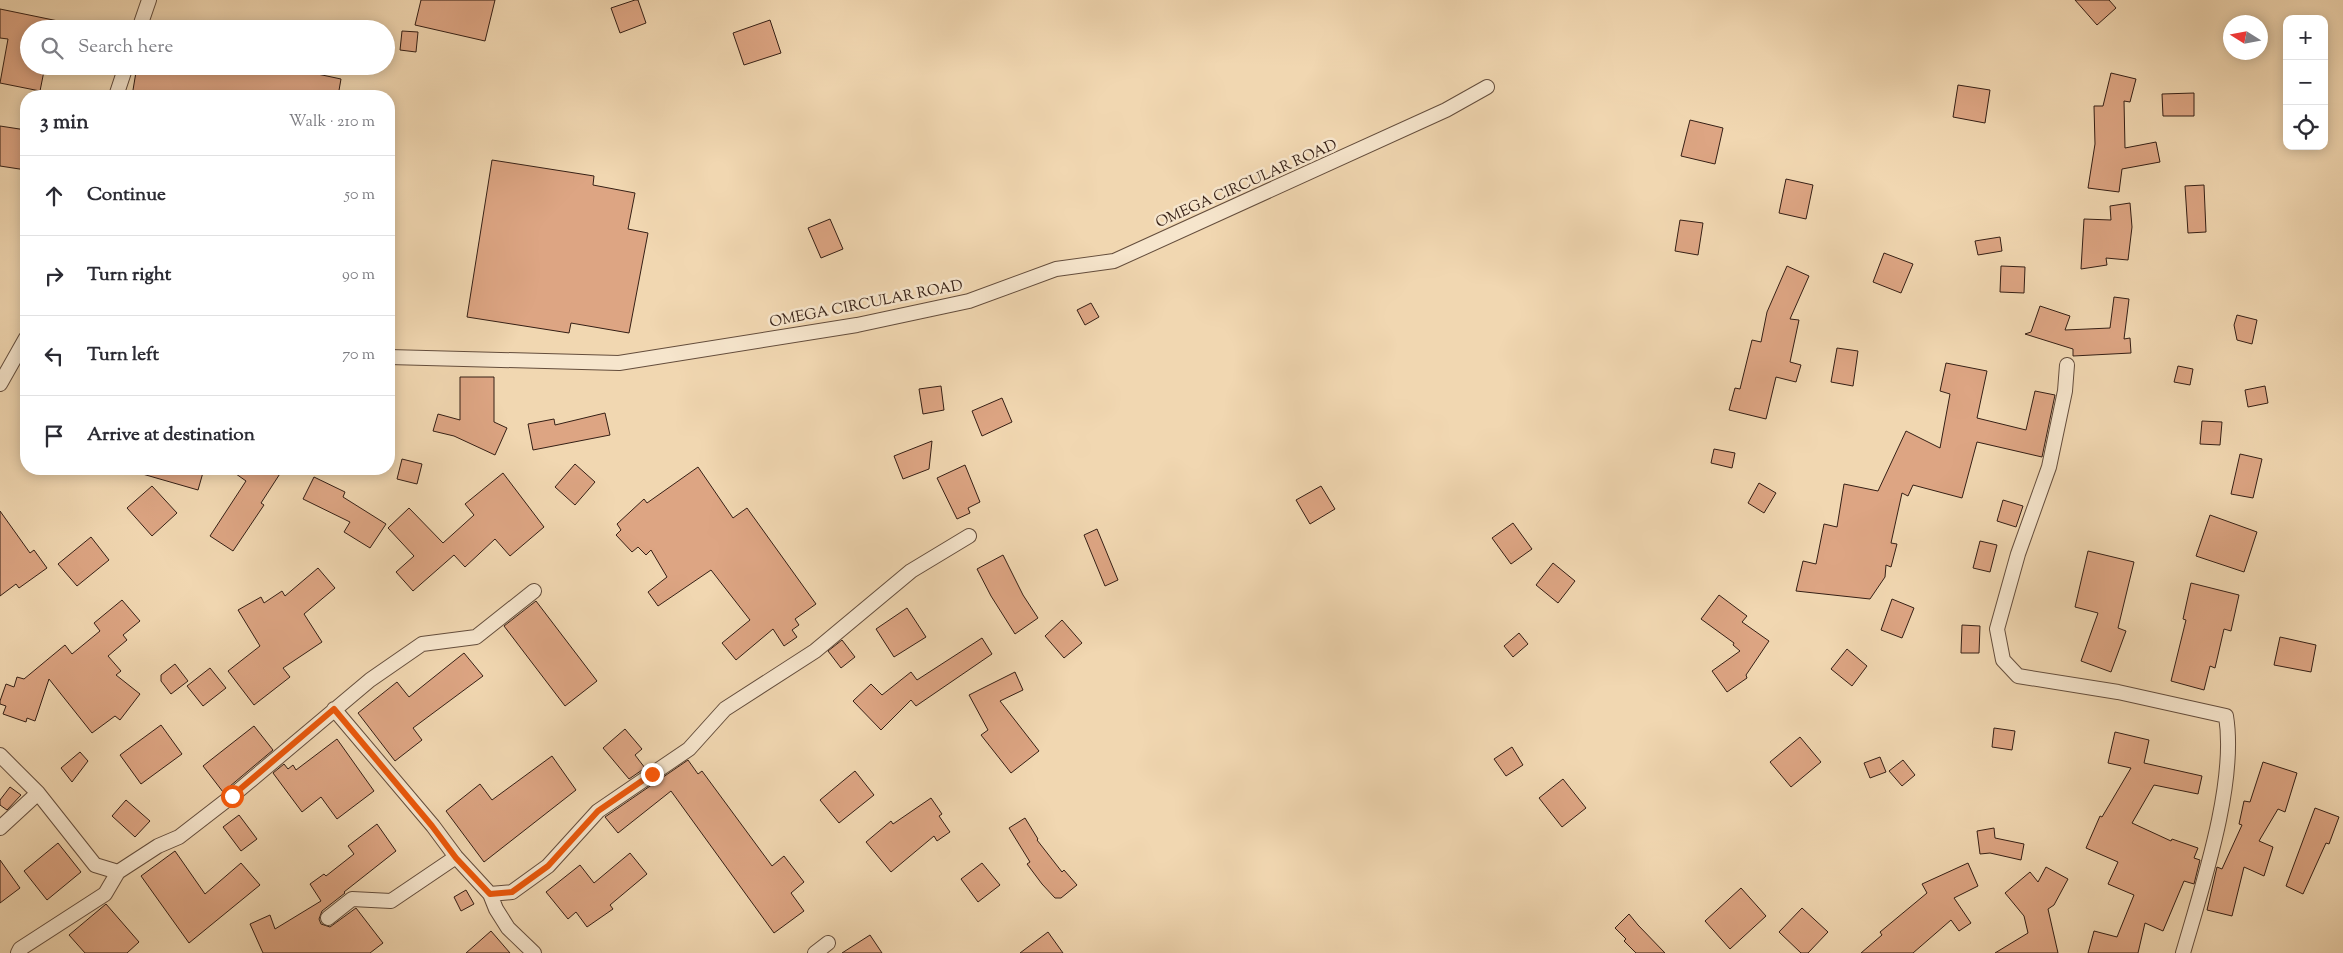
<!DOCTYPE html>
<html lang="en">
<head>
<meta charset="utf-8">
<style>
	body { margin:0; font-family:"Sorts Mill Goudy",serif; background:#f7f7f7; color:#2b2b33 }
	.controls { position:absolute; right:15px; top:15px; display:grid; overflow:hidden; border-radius:10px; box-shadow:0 2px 12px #0003 }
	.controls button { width:45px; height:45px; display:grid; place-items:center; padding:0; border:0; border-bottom:1px solid #e1e1e2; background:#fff; color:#2b2b33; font:25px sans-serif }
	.compass { position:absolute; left:2223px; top:15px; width:45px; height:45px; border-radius:50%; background:#fff; box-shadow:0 2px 12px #0003; rotate:281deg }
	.stop { position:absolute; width:15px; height:15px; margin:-11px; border:4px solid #ea580c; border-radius:50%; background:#fff }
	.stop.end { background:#ea580c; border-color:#fff; box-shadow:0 1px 5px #0008 }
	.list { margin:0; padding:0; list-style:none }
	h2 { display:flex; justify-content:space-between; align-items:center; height:65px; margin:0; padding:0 20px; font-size:21px }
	h2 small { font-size:16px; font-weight:400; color:#7c7c81 }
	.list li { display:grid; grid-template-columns:32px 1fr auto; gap:15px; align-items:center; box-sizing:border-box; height:80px; padding:0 20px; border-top:1px solid #e1e1e2 }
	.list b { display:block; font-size:19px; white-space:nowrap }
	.list em { font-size:16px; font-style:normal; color:#7c7c81 }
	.icon { flex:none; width:28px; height:28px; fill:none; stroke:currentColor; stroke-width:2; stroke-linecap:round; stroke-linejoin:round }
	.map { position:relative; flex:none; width:2343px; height:953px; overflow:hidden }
	.search { position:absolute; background:#fff; box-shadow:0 2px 12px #0003; left:20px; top:20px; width:375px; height:55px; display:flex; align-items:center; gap:12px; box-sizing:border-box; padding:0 18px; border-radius:28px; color:#7c7c81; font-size:19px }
	.panel { position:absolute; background:#fff; box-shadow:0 2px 12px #0003; left:20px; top:90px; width:375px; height:385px; border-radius:20px }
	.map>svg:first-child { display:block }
	.building { fill:#dda583; stroke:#351f15 }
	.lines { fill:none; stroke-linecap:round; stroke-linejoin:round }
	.minor-casing { stroke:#644d3c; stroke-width:16 }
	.minor { stroke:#f6e5cc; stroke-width:14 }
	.route { stroke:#ea580c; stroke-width:6 }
	.labels { text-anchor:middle; stroke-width:5; stroke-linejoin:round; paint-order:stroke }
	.street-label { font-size:15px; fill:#351f15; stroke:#f6e5cc }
</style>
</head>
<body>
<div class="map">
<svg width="2343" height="953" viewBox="0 0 2343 953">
	<rect width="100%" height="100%" fill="#f1d7b1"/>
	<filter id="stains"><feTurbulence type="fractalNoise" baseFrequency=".004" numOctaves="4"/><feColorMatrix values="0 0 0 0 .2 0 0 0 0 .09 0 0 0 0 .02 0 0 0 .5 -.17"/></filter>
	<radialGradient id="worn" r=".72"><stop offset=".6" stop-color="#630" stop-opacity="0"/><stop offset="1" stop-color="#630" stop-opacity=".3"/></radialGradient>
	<path class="building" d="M421,0h74l-10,41 -70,-16z
		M635,0h3l8,23 -26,10 -9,-25z
		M2075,0h34l7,8 -19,17z
		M0,9l63,13 -1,7h-33v37h16l-5,25 -40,-8 8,-44 -8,-1z
		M770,20l11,33 -37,12 -11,-32z
		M402,31l16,1 -2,20 -16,-2z
		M137,66h173l-2,6 33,7 -3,17h-206z
		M2111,73l25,6 -6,23 -6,-1 1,47 31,-6 4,20 -38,7 -3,23 -31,-4 7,-44 -1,-38h9z
		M1958,85l32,5 -5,33 -32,-6z
		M2194,93v23h-31l-1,-22z
		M1690,120l33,8 -8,36 -34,-8z
		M0,126l26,4v40l-26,-4z
		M492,160l102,16 -1,9 42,8 -7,36 20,4 -19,100 -58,-10 -2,10 -102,-16z
		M1786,179l27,6 -7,34 -27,-6z
		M2204,185l2,47 -18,1 -3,-47z
		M2130,203l2,24 -4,33 -22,-2 1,7 -26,4 3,-50 27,1 -1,-14z
		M830,219l13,30 -22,9 -13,-30z
		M1680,220l23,3 -5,32 -23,-4z
		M2000,237l2,14 -24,4 -3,-14z
		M1884,253l29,11 -12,29 -28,-11z
		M1787,266l22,10 -19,43 9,1 -9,42 11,3 -5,17 -20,-5 -10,42 -37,-9 6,-22 5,1 12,-49 9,2 6,-30z
		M2001,266l24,1 -1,26 -24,-1z
		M2114,297l15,2 -5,40 6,-1 1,15 -58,3v-7l-48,-15 6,-2 9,-26 30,10 -5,14 45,-2z
		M1091,303l8,14 -14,8 -8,-15z
		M2237,315l20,5 -5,24 -15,-4 -3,-15z
		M1837,348l21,3 -5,35 -22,-4z
		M1946,363l41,8 -10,47 49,12 9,-39 20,4 -13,62 -65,-15 -15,56 -49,-13 -5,11 -6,-3 -11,50 6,1 -6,23 -5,-2 -1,12 -15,22 -74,-8 7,-30 13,3 8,-40 13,3 7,-43 34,7 28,-60 34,17 10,-54 -10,-3z
		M2178,366l15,3 -3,16 -16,-3z
		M460,377h34v45l13,6 -12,27 -41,-19 -21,-5 5,-17 22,6z
		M941,386l3,24 -21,4 -4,-25z
		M2265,386l3,17 -20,4 -3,-17z
		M1002,398l10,24 -30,14 -10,-25z
		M605,413l5,22 -77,15 -5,-26 26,-5 1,6z
		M2202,421l20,1 -2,23 -20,-1z
		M932,441l-3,28 -26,10 -9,-23z
		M1714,449l21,4 -3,15 -21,-5z
		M2240,454l22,5 -9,39 -22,-4z
		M402,459l20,5 -5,20 -20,-5z
		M575,464l20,18 -20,23 -20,-18z
		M965,465l15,37 -12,6 2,5 -13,6 -20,-41z
		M698,467l35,51 14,-10 69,96 -21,15 4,6 -7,5 5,7 -13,9 -11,-17 -37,31 -14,-17 28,-23 -39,-50 -53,36 -10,-14 19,-15 -16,-27 -5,5 -8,-8 -6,5 -16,-17 5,-5 -4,-6 27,-25 3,4z
		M140,469h64l-6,21 -59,-17z
		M229,469h54l-22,34 3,2 -31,46 -23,-15 36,-55z
		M503,473l41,54 -34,29 -15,-17 -30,28 -11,-12 -41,36 -17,-19 18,-16 -26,-28 21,-20 34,35 31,-28 -9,-11z
		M314,477l31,15 -2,5 43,27 -16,24 -26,-16 6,-10 -47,-23z
		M1759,483l17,10 -12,20 -16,-10z
		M152,486l25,27 -25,23 -25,-28z
		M1321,486l14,23 -25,15 -14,-24z
		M2003,500l20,6 -7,21 -19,-6z
		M0,511l30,42 4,-3 13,18 -28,20 -3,-4 -16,12z
		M2210,515l47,17 -13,40 -48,-16z
		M1513,523l19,26 -21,15 -19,-26z
		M1097,529l21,51 -13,6 -21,-51z
		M91,537l18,23 -32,26 -19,-22z
		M1980,541l17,4 -7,27 -17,-4z
		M2088,551l46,11 -16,66 8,3 -15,41 -30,-11 17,-48 -23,-6z
		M1003,555l20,40 15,23 -23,16 -24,-38 -14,-27z
		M1553,563l22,18 -17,22 -22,-18z
		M318,568l17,20 -31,26 18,28 -39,26 7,9 -36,28 -26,-34 32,-25 -22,-36 23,-13 3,6 18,-12 3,5z
		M2191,583l48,12 -8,36 -7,-2 -9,39 -5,-2 -6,24 -33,-9 15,-61 -3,-1z
		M1719,595l28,21 -5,6 27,19 -23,34 1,3 -20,14 -15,-21 28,-20 -7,-6 1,-2 -33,-24z
		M1892,599l22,9 -12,30 -21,-8z
		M122,600l18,21 -17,14 4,5 -19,16 13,15 -5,4 24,19 -20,26 -5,-4 -23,17 -43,-54 -14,42 -8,-3 -1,4 -23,-8 3,-8 -6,-2v-3l6,-17 8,3 3,-10 7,2 41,-34 7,9 28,-23 -6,-8z
		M536,601l61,80 -32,25 -61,-80z
		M907,608l19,29 -32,20 -18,-28z
		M1062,620l20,23 -18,15 -19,-22z
		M1962,625l18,1 -1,27h-18z
		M1519,633l9,11 -15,13 -9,-11z
		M2280,637l36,8 -5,27 -37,-7z
		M982,638l10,16 -76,52 -5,-6 -30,30 -28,-29 18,-17 11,11 29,-23 6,8z
		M842,640l13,17 -14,11 -13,-17z
		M1847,649l20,17 -15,20 -21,-17z
		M464,653l19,23 -70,52 9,12 -27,21 -37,-48 39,-31 12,15z
		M175,664l13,17 -17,13 -10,-13v-6z
		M210,668l16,20 -23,18 -16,-20z
		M1015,672l8,18 -23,11 39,50 -28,22 -30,-38 7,-5 -19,-35z
		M161,725l21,29 -41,30 -21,-29z
		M254,726l19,24 -50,42 -20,-26z
		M1994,728l21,3 -3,19 -20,-3z
		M625,729l17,20 -7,6 10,13 -16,11 -26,-31z
		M2115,732l34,8 -5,23 58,13 -4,18 -44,-9 -22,38 39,18 1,-2 26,9 -4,10 6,2 -6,24 -10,-3 -21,50 -18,-8 -7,30h-50l6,-22 23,6 17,-42 -26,-11 10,-22 -32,-14 14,-32 2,1 29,-49 -23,-5z
		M1800,737l21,25 -30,25 -21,-25z
		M337,739l37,52 -37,28 -16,-22 -19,15 -29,-39 11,-9 4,5 5,-4 3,5z
		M1512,747l11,18 -17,11 -12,-17z
		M80,752l8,9 -16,21 -11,-14z
		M552,756l24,34 -92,72 -38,-51 34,-27 12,16z
		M1880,757l6,15 -16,6 -6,-15z
		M688,760l10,14 4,-3 70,95 12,-10 20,26 -13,11 13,18 -30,22 -103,-142 -53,42 -13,-16z
		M1903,760l12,15 -13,11 -13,-15z
		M2263,762l34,11 -12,39 -7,-3 -19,32 14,6 -9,29 -20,-9 -12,49 -25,-6 10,-43 5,2 20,-44 -3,-1 5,-23 6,1z
		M855,771l19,24 -35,28 -19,-23z
		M1563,779l23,29 -24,19 -23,-29z
		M10,787l11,8 -14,15 -7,-5v-5z
		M931,798l11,16 -3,2 11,16 -13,9 -3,-5 -43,36 -25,-30 25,-21 2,3z
		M126,800l24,21 -15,16 -23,-21z
		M2315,808l24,9 -10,27 -3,-1 -23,51 -17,-8z
		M239,815l18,24 -16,12 -18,-24z
		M1025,818l13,21 -1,1 25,32 2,-2 13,15 -16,13h-6l-13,-14 -15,-20 3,-2 -21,-34z
		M377,824l19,27 -52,41 1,1 -23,18 -3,8 2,5 9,3 26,-19 27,35 -13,10h-107l-13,-29 20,-9 5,14 46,-28 -11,-17 14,-10 2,2 28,-22 -6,-8z
		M1994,828l1,10 29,6 -3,16 -31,-7 -10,1 -3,-23z
		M58,843l23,29 -34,28 -23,-29z
		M175,851l30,43 36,-31 19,22 -71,58 -48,-67z
		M630,853l17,21 -37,31 3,4 -26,18 -11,-15 -8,7 -22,-27 34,-27 14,18z
		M0,860l20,28 -20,15z
		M982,863l18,22 -22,17 -17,-23z
		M1968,863l10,23 -24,12 17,25 -12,8 -8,-11 -38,33h-52l21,-18 -2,-3 47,-39 -5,-9z
		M2046,867l22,12 -14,26 -6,4 10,44h-63l33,-20 -4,-17 -19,-23 25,-21 8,10z
		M1741,888l25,28 -36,33 -25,-28z
		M466,890l8,14 -13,7 -7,-14z
		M106,904l33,38 -12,11h-42l-16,-18z
		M1802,908l26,24 -20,21h-7l-22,-21z
		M1629,914l9,11 27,28h-29l-12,-12 2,-2 -11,-11z
		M491,931l19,22h-44z
		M1048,932l15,21h-43z
		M870,935l12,18h-40z"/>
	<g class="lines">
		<g class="minor-casing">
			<path id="minor" d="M139,29l10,-29
				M116,96l10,-30
				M389,357l230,6 238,-38 112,-24 87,-32 58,-8 332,-151 41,-23
				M2067,365l-2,26 -16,76 -31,87 -21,75 6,31 15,16 100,16 108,24c11,67 -24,171 -43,237
				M0,384l26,-46
				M334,709l99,117 23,31 34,37 6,15 12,19 26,25
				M0,755l38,38 57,72 23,7
				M0,828l38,-35
				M490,894l22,-2 36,-26 50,-55 91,-62 36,-40 90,-58 96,-80 58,-35
				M328,918l24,-19 39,2 65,-44
				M18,953l2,-4 85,-55 13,-22 40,-26 21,-9 53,-41 138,-116 52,-36 54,-7 58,-46
				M815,953l13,-10"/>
		</g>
		<use href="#minor" class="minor"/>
	</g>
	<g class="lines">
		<path class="route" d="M232,796l102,-87 98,117 24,32 34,36 22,-2 36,-26 50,-55 54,-37"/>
	</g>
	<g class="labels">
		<g class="street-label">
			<text transform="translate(1246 183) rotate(-24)" y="5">OMEGA CIRCULAR ROAD</text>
			<text transform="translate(866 303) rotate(-11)" y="5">OMEGA CIRCULAR ROAD</text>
		</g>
	</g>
	<rect width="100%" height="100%" filter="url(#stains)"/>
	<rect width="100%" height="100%" fill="url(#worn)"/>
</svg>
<div class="controls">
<button>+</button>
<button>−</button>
<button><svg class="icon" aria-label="locate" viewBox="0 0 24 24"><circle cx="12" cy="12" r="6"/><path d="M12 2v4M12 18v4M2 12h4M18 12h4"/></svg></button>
</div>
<svg class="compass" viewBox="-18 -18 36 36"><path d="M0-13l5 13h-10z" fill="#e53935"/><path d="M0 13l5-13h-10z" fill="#7c7c81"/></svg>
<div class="stop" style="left:232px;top:796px"></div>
<div class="stop end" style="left:652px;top:774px"></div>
<div class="search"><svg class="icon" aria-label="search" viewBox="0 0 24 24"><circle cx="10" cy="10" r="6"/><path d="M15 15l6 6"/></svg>Search here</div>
<section class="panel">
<h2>3 min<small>Walk · 210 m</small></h2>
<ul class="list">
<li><svg class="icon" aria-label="ahead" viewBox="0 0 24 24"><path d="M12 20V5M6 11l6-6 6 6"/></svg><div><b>Continue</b></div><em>50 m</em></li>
<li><svg class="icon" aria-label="right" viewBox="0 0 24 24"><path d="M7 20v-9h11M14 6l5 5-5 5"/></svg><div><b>Turn right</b></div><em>90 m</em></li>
<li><svg class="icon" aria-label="left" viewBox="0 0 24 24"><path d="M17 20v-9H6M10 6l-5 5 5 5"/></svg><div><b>Turn left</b></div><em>70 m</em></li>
<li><svg class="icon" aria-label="arrive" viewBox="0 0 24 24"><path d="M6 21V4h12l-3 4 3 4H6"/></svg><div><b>Arrive at destination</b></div></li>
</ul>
</section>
</div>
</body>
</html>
